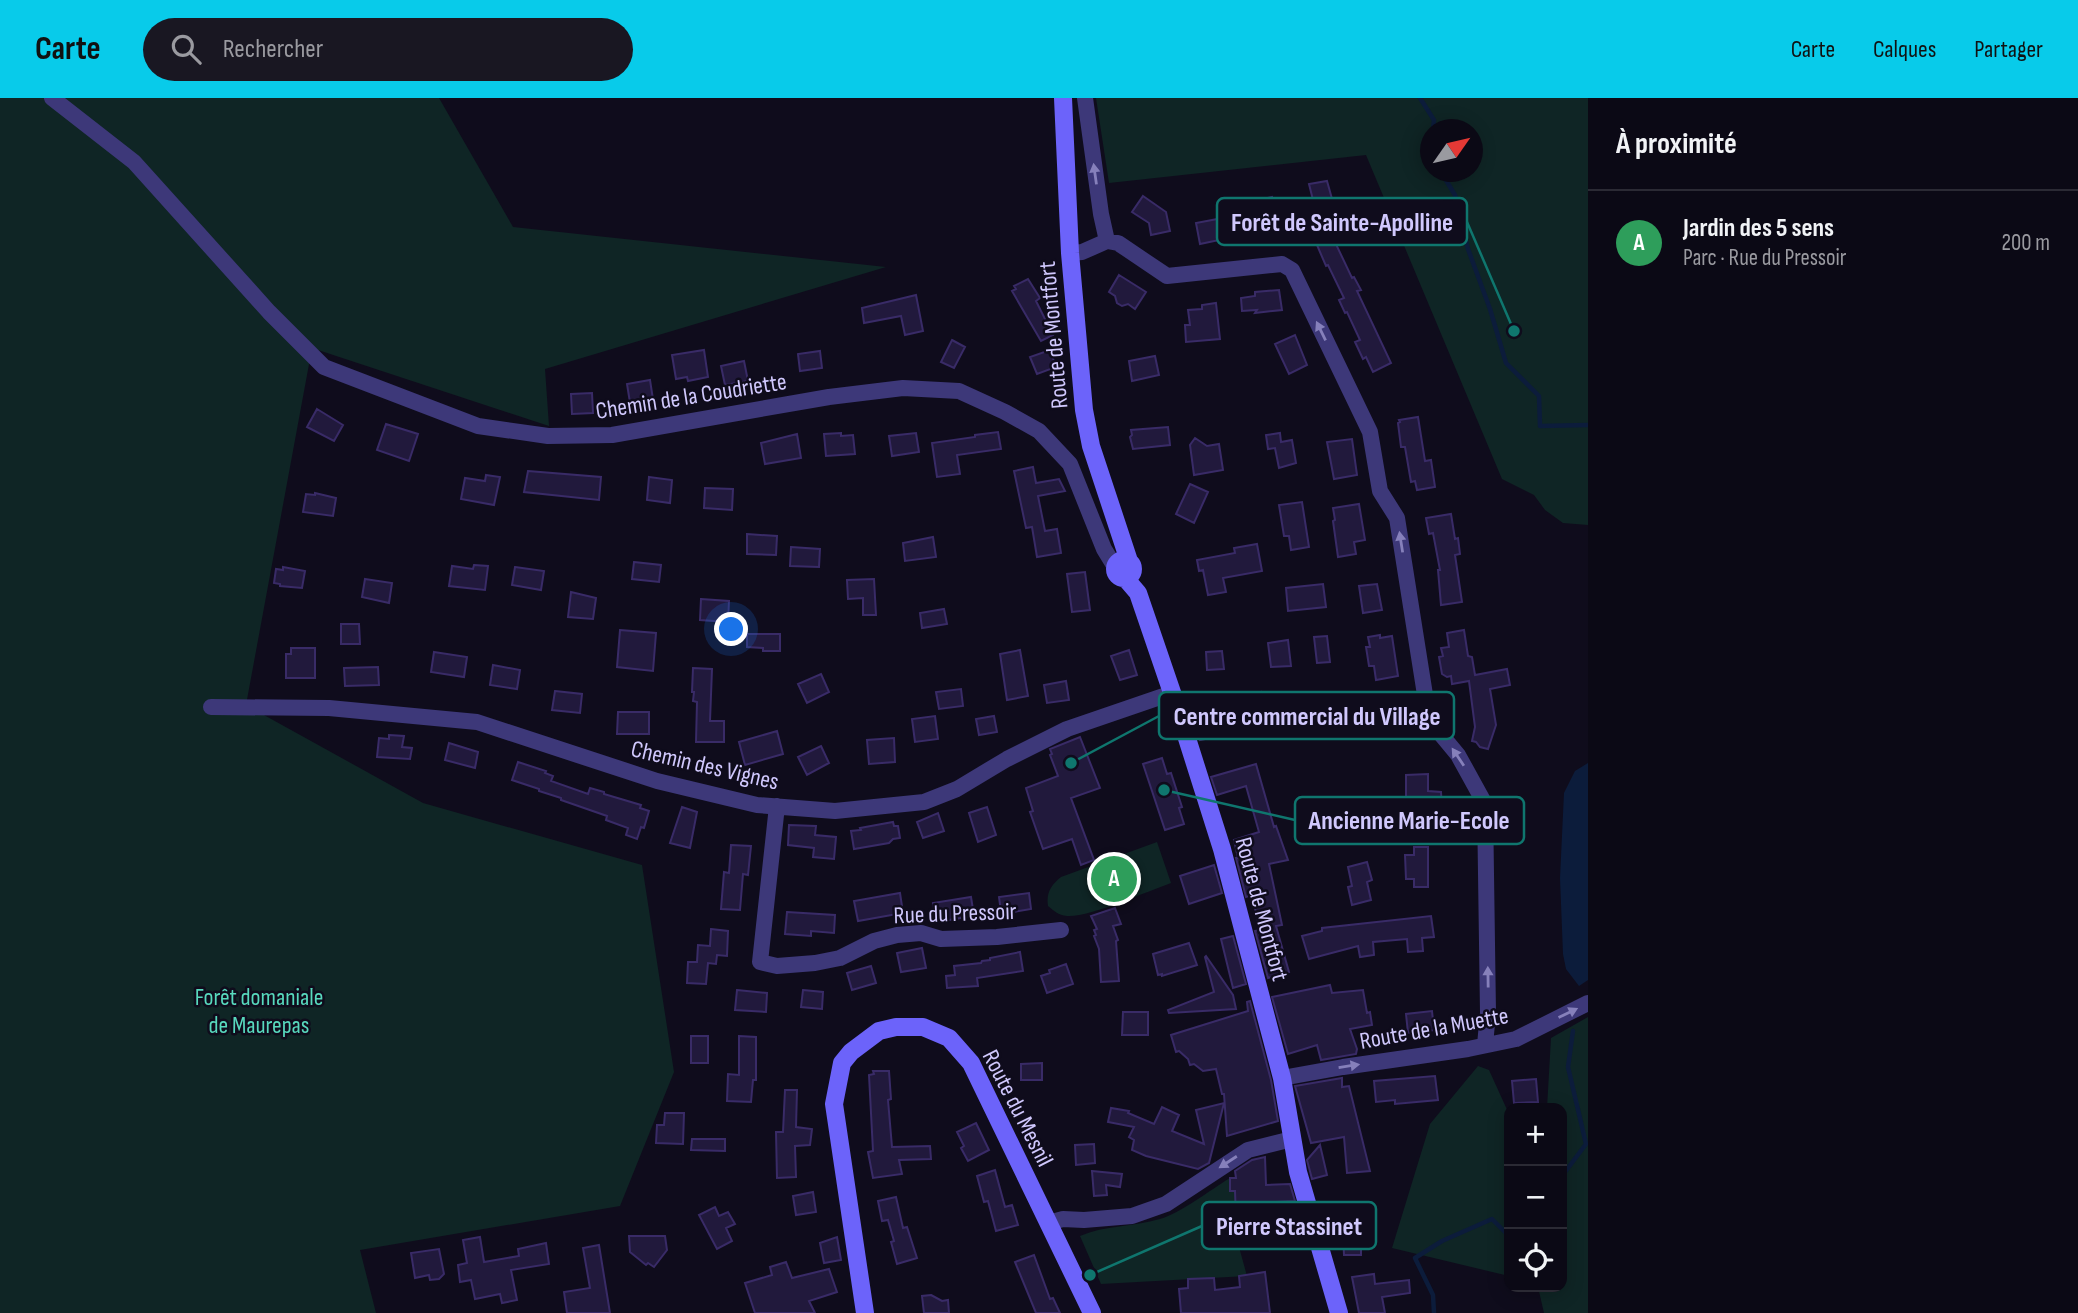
<!DOCTYPE html>
<html lang="fr">
<head>
<meta charset="utf-8">
<style>
	body { margin:0; font-family:"Sofia Sans Condensed",sans-serif; background:#191722; color:#f1f3f6 }
	.controls { position:absolute; right:21px; bottom:21px; display:grid; overflow:hidden; border-radius:14px; box-shadow:0 4px 18px #0003 }
	.controls button { width:63px; height:63px; display:grid; place-items:center; padding:0; border:0; border-bottom:2px solid #2b2a34; background:#0b0915; color:#f1f3f6; font:35px sans-serif }
	.compass { position:absolute; left:1420px; top:21px; width:63px; height:63px; border-radius:50%; background:#0b0915; box-shadow:0 4px 18px #0003; rotate:56deg }
	.you { position:absolute; left:732px; top:532px; width:24px; height:24px; margin:-18px; border:5px solid #fff; border-radius:50%; background:#1a73e8; box-shadow:0 0 0 10px #1a73e833 }
	.badge { display:grid; place-items:center; width:46px; height:46px; border-radius:50%; background:#08cbea; color:#fff; font-size:23px; font-weight:700 }
	.pin { position:absolute; translate:-50% -50%; border:4px solid #fff; box-shadow:0 2px 7px #0006 }
	.list { margin:0; padding:0; list-style:none }
	h2 { display:flex; justify-content:space-between; align-items:center; height:91px; margin:0; padding:0 28px; font-size:30px }
	h2 small { font-size:23px; font-weight:400; color:#9a9aa0 }
	.list li { display:grid; grid-template-columns:46px 1fr auto; gap:21px; align-items:center; box-sizing:border-box; height:105px; padding:0 28px; border-top:2px solid #2b2a34 }
	.list b { display:block; font-size:26px; white-space:nowrap }
	.list p { margin:0; font-size:23px; white-space:nowrap; color:#9a9aa0 }
	.list em { font-size:23px; font-style:normal; color:#9a9aa0 }
	.icon { flex:none; width:38px; height:38px; fill:none; stroke:currentColor; stroke-width:2; stroke-linecap:round; stroke-linejoin:round }
	.map { position:relative; flex:none; width:1588px; height:1215px; overflow:hidden }
	header { display:flex; align-items:center; gap:42px; box-sizing:border-box; height:98px; padding:0 35px; background:#08cbea; color:#111 }
	header strong { font-size:33px }
	nav { display:flex; gap:38px; margin-inline-start:auto; font-size:24px }
	.search { width:490px; height:63px; background:#191722; display:flex; align-items:center; gap:18px; box-sizing:border-box; padding:0 24px; border-radius:38px; color:#9a9aa0; font-size:26px }
	main { display:flex }
	aside { flex:1; background:#0b0915 }
	.map>svg:first-child { display:block }
	.green { fill:#0f2525; fill-rule:evenodd }
	.water { fill:#0c1c3b }
	.lines { fill:none; stroke-linecap:round; stroke-linejoin:round }
	.stream { stroke:#0c1c3b; stroke-width:4.5 }
	.building { fill:#21193c; stroke:#392b67; stroke-width:2 }
	.street { stroke:#3d3879; stroke-width:16 }
	.secondary { stroke:#6c63fa; stroke-width:18 }
	.oneway { fill:#8680bb }
	.labels { text-anchor:middle; stroke-width:5; stroke-linejoin:round; paint-order:stroke }
	.street-label { font-size:24px; fill:#d0c8fd; stroke:#0f0c1c }
	.park-label { font-size:24px; fill:#58d9be; stroke:#0f0c1c }
	.leader { fill:none; stroke:#0f766e; stroke-width:2.5 }
	.callout-dot { fill:#0f766e; stroke:#0f0c1c; stroke-width:2.5 }
	.callout { fill:#0f0c1c; stroke:#0f766e; stroke-width:2.5 }
	.callout-label { font-size:26px; text-anchor:middle; font-weight:bold; fill:#d0c8fd }
</style>
</head>
<body>
<header>
<strong>Carte</strong>
<div class="search"><svg class="icon" aria-label="search" viewBox="0 0 24 24"><circle cx="10" cy="10" r="6"/><path d="M15 15l6 6"/></svg>Rechercher</div>
<nav><a>Carte</a><a>Calques</a><a>Partager</a></nav>
</header>
<main>
<div class="map">
<svg width="1588" height="1215" viewBox="0 0 1588 1215">
	<rect width="100%" height="100%" fill="#0f0c1c"/>
	<path class="green" d="M0,0h439l74,129 373,40 -341,102 4,57 -237,-78 -66,357 177,98 219,62 32,207 -54,134 -260,44 16,63h-376z
		M1096,0h492v427l-25,-2 -18,-13 -11,-15 -32,-16 -136,-324 -257,28zM1430,32h42v42h-42z
		M1157,744l14,41c-23,8 -83,35 -104,33 -9,-1 -13,-5 -19,-10 -2,-13 3,-21 13,-29z
		M1588,919v296h-44l-6,-26h24v-179h-15l4,-70z
		M1478,968l11,4 20,44v162l-117,-28 38,-124z
		M1230,1080v13h6v27h-12l4,18h8l11,40 -146,8 -21,-48c25,-11 53,-9 80,-17 21,-6 50,-29 70,-41z"/>
	<path class="water" d="M1588,665v217l-9,6 -13,-17 -3,-15 -3,-76 4,-85 11,-22z"/>
	<g class="lines">
		<path class="stream" d="M1420,0l14,22 -1,10
			M1441,74l14,23 13,54 22,60 16,54 33,33 1,30 48,-1
			M1562,1078l24,-32 -18,-77 5,-36
			M1434,1215l-1,-18 -18,-37 27,-17 50,-22 17,17"/>
	</g>
	<path class="building" d="M1327,83l9,32 -16,3 -2,-9 -3,1 -6,-24z
		M1143,98l23,16 4,19 -19,4 -2,-12 -17,-11z
		M1272,99l3,20 -34,9 -4,-22z
		M1228,119l3,18 -7,1v3l-24,5 -4,-21z
		M1327,134l6,11 2,-1 17,36 2,-1 7,13 -4,1 34,72 -18,9 -7,-15 -3,2 -8,-17 5,-2 -13,-28 -2,1 -6,-13 5,-2 -16,-33 -2,1 -12,-28z
		M1119,177l27,17 -11,17 -7,-5 -6,2 -5,-3 -2,-7 -6,-4z
		M1028,181l12,19 -4,3 17,34 -12,6 -29,-50 4,-2 -2,-3z
		M1279,192l3,20 -27,3 2,-3 -15,1 -1,-13 14,-2v-4z
		M916,197l7,36 -18,4 -4,-19 -37,7 -2,-15z
		M1216,205l4,36 -34,3 -1,-17h5l-2,-15 14,-1v-4z
		M1295,237l12,30 -18,9 -14,-30z
		M952,242l13,7 -11,21 -13,-6z
		M704,252l4,27 -20,4 -1,-4 -11,2 -4,-24z
		M1050,252l6,17 -19,7 -7,-17z
		M820,253l2,17 -22,3 -2,-17z
		M1155,258l4,19 -27,6 -3,-20z
		M744,263l4,20 -23,4 -4,-19z
		M650,282l4,26 -23,3 -4,-25z
		M592,295l1,20 -21,1 -1,-20z
		M317,311l26,16 -9,16 -27,-14z
		M1418,319l7,44 6,-1 4,27 -18,3 -2,-9 -4,1 -6,-35h-4l-3,-24 2,-1 -1,-2z
		M386,326l32,10 -9,27 -32,-11z
		M1168,329l2,18 -37,4 -3,-12 2,-2 -1,-5z
		M998,334l3,17 -44,6 3,19 -23,3 -5,-34 43,-6v-2z
		M841,335v3l12,-1 2,19 -29,2 -2,-22z
		M916,335l3,19 -27,4 -3,-20z
		M1280,335l1,9 11,-2 4,23 -17,5 -4,-20 -7,1 -2,-14z
		M797,336l4,24 -36,6 -4,-21z
		M1195,340l12,8 12,-2 4,26 -29,5 -4,-30z
		M1352,341l5,36 -23,4 -7,-37z
		M1033,369l3,16 23,-4 6,12 -27,5 7,35 12,-2 4,24 -24,4 -5,-30 -6,1 -12,-57z
		M528,373l73,6 -2,23 -75,-8z
		M486,377l14,2 -6,28 -33,-6 4,-21 20,3z
		M649,379l23,3 -2,23 -23,-3z
		M1190,386l18,8 -14,31 -18,-9z
		M705,390l28,1 -1,21 -28,-2z
		M315,395l21,5 -3,18 -30,-4 3,-18 9,1z
		M1302,404l7,45 -18,3 -2,-14h-5l-5,-31z
		M1359,406l6,36 -11,2 2,12 -18,3 -5,-36 2,-1 -2,-12z
		M1451,416l4,25 3,-1 2,16 -5,1 7,47 -21,3 -3,-35h2l-7,-37 -4,1 -3,-16z
		M747,436l30,2 -1,19 -29,-1z
		M933,439l3,20 -31,4 -2,-18z
		M1257,446l5,27 -39,7 3,14 -18,3 -5,-25 -4,1 -2,-11 38,-7 -1,-5z
		M791,449l29,2 -1,18 -29,-1z
		M634,464l27,3 -2,17 -27,-3z
		M474,467l14,1 -3,24 -36,-4 3,-20 21,3z
		M283,469l22,4 -3,17 -22,-2v-2l-6,-1 2,-14 7,1z
		M515,469l29,4 -3,19 -29,-5z
		M1085,474l5,38 -18,2 -5,-38z
		M365,481l27,4 -3,20 -27,-6z
		M874,481l2,36h-13v-17l-15,1 -1,-19z
		M1323,486l3,23 -38,4 -2,-23z
		M1377,486l5,26 -19,3 -4,-27z
		M571,494l25,6 -3,21 -25,-2z
		M701,501l28,2 -1,21 -28,-2z
		M944,511l3,15 -25,4 -2,-15z
		M341,526h18l1,20h-19z
		M620,532l36,3 -3,38 -36,-4z
		M1464,532l4,26 4,1 3,18 32,-6 3,16 -20,4 6,36 -8,24 -8,-2 -4,-5 -4,-1 3,-14 -6,-46 -17,3 -1,-8 -4,1 -5,-3 -3,-17 4,-1 -2,-8 8,-1 -2,-14z
		M747,536h33v17h-17v-3l-16,-1z
		M1380,537v3l12,-2 6,40 -22,4 -2,-14h-5l-3,-19h4l-2,-10z
		M1327,538l3,26 -13,1 -3,-26z
		M1288,542l3,26 -20,1 -3,-24z
		M291,550h24v30h-29v-24h5z
		M1020,552l8,46 -21,4 -7,-46z
		M1129,552l8,25 -17,5 -9,-24z
		M1222,553l2,18 -17,1 -1,-18z
		M434,554l33,5 -3,20 -33,-5z
		M493,567l27,5 -3,19 -27,-4z
		M378,569l1,18 -34,1 -1,-18z
		M693,570l19,1 -2,52h14v21h-28l1,-40 -4,-1 1,-9h-2z
		M821,576l8,18 -22,11 -9,-19z
		M1066,583l3,19 -22,3 -3,-18z
		M961,591l2,17 -24,3 -3,-17z
		M555,593l27,3 -2,19 -28,-3z
		M1261,594l3,15 4,3 10,-1 1,7 -11,3v7l-18,4 -1,-5 -30,9 1,2 -20,4 -9,-28 9,-2 6,16 41,-12 -3,-19z
		M618,614h31v22h-32z
		M935,618l3,23 -23,3 -3,-23z
		M994,618l3,16 -18,3 -3,-16z
		M777,633l6,23 -38,11 -6,-23z
		M389,637l15,1 -2,11 10,1 -2,11 -33,-2 2,-19 10,1z
		M1080,639l20,51 -29,10 23,62 -13,5 -9,-26 -29,10 -13,-37 3,-1 -7,-23 32,-12 -8,-21 2,-1 -2,-5z
		M894,640l1,24 -26,2 -2,-24z
		M449,645l29,9 -3,16 -30,-8z
		M821,648l8,17 -22,12 -9,-18z
		M1162,660l5,16 4,-1 11,34 -3,1 5,16 -19,6 -22,-66z
		M518,664l28,9 -1,2 8,3 -2,5 37,13 2,-6 14,4v2l37,11 -1,3 9,3 -5,17 -3,-1 -4,12 -11,-4 2,-7 -22,-8 1,-4 -46,-16v-2l-22,-7v-2l-27,-9z
		M1256,666l18,63 2,-1 12,34 -19,4 13,61 -6,1 13,46 -21,6 -13,-47 5,-1 -8,-35 -6,2 -10,-39h2l-4,-18 25,-8 -13,-46 -29,9 -6,-18z
		M1428,676v17l13,1 1,16 -36,1v-34z
		M682,709l15,5 -7,36 -20,-5z
		M987,709l9,28 -18,7 -9,-29z
		M938,715l6,18 -21,7 -6,-16z
		M893,724l1,4h4l2,12 -7,1 -4,4 -35,6 -3,-18 10,-1 -1,-2z
		M789,727l27,1 -1,9 21,2 -2,22 -21,-2 1,-9 -26,-3z
		M731,747l20,1 -3,29 -5,-1 -3,36 -19,-1 3,-37 5,1z
		M1414,749h14v40h-14v-8h-8l-1,-24h9z
		M1367,764l5,18 -5,2 4,18 -19,5 -4,-18 4,-1 -4,-19z
		M1214,767l8,28 -33,11 -9,-28z
		M900,795l3,20 -45,8 -4,-20z
		M1029,795l2,16 -23,4v-2l-7,1 -2,-15z
		M971,799l3,19 -38,6 -3,-19z
		M1115,810l6,16 -8,2 5,14 -2,1 3,40 -18,1 -2,-33 -5,-13 2,-1 -2,-5 3,-1 -6,-13z
		M787,814l48,3 -1,18 -23,-2v5l-26,-2z
		M1431,818l3,21 -12,1 1,13 -15,1 -1,-13 -34,3 1,13 -14,2 -2,-11 -49,13 -7,-23 20,-5v-3z
		M711,831l17,2 -1,25 -10,-1 -1,9 -8,-1 -2,21 -19,-1 1,-21h9l1,-17 12,1z
		M1233,838l13,48 -13,4 -12,-49z
		M1189,845l8,22 -35,11v-2l-4,1 -5,-21z
		M922,850l4,20 -25,4 -4,-19z
		M1020,854l3,19 -46,7 1,8 -31,2 -1,-12 9,-1 -1,-9 27,-3 1,-2 8,-1v-2z
		M1206,858l27,39 3,14 -67,4 -1,-3 46,-18 -9,-35z
		M1066,866l7,20 -26,9 -6,-17 9,-3 -1,-3z
		M871,868l5,17 -24,7 -5,-17z
		M1330,887l2,8 31,-3 4,23 3,-1 2,13 -22,4 7,20 -1,5 -35,6 -4,-15 -29,9 -16,-57z
		M737,892l30,3 -1,19 -31,-2z
		M803,892l20,2 -1,17 -21,-2z
		M1250,903l21,79 7,41 -51,15 -3,-42h-2l-6,-25 -13,2 -9,-7 -4,1 -2,-6 -9,-8 -3,1 -5,-17 77,-24 -1,-9z
		M1432,913l2,19 -26,3 -2,-19z
		M1123,914h25v23h-26z
		M691,938h17v27h-17z
		M739,938l17,1v43h-3l-2,22 -24,-1 1,-27 11,1z
		M1042,965v17h-21v-16z
		M873,973h16l2,28 -3,1 4,47 38,-1 1,13 -32,1 3,14 -29,4 -5,-26 5,-1 -4,-76 5,-1z
		M1435,978l3,24 -43,4v-4l-19,2 -2,-21z
		M1342,980v9l7,-1 21,85 -23,2 -3,-36 -33,6 -16,-57z
		M1536,981l2,23 -24,1 -2,-22z
		M785,992h12l-1,37 16,2 -2,16 -15,1 1,31 -19,1 -1,-46h7z
		M1224,1005l-15,60 -11,6 -52,-13 -14,-6 2,-10 -5,-3 5,-10 -26,-5 3,-14 18,3 -1,2 26,11 8,-17 17,8 -7,16 32,13 -8,-34z
		M665,1015h19l-1,31 -27,-1 1,-18h7z
		M976,1025l13,27 -21,11 -7,-13 3,-2 -7,-14z
		M692,1041h33v12l-34,-1z
		M1094,1046l1,19 -19,2 -1,-20z
		M1320,1047l7,30 -15,4 -5,-19z
		M1265,1059l1,28 24,-1 5,17 -39,2 2,27 -31,2 -1,-14h10l-1,-27h-5v-13h6l-1,-7 17,-11z
		M995,1072l10,37 7,-2 6,20 -22,6 -8,-30 -4,1 -7,-26z
		M1092,1073l30,3 -2,13 -14,-2 1,10 -13,1z
		M813,1094l3,20 -20,3 -3,-19z
		M896,1099l7,31 4,-1 10,31 -20,6 -6,-22 3,-1 -6,-21 -6,1 -4,-20z
		M715,1109l4,9 9,-4 7,12 -9,4 6,13 -15,8 -18,-34z
		M1361,1131v26h-17l-1,-23z
		M629,1138h36l2,14 -13,17 -6,-4 -2,2 -16,-13z
		M480,1139l4,25 35,-6 -1,-7 28,-6 3,21 -38,6 6,30 -15,3 -2,-9 -25,5 -4,-19 -11,2 -2,-17 9,-2 -4,-23z
		M837,1139l4,23 -17,3 -4,-20z
		M599,1147l11,68h-43l-3,-21 26,-4 -7,-40z
		M439,1151l5,25 -5,5 -9,1 -1,-5 -14,3 -4,-25z
		M1034,1157l16,44 3,-1 7,15h-24l-21,-51z
		M786,1164l6,16 37,-9 8,23 -28,9 6,12h-60l-10,-30 27,-8 -2,-8z
		M1265,1174l5,41h-89l-2,-24 9,-1v-9l26,-1 1,12 25,-3 -1,-11z
		M1374,1176l1,10 34,-4 1,13 -28,4 3,16h-26l-7,-36z
		M931,1197l11,6 6,-1 1,13h-25l-2,-17z"/>
	<g class="lines">
		<path class="street" d="M52,0l82,64 135,150 55,55 154,59 70,10 64,-1 217,-38 74,-9 56,3 46,21 34,19 31,33 34,85 11,18
			M1085,0l16,116 6,27
			M1070,155l12,-1 25,-11 11,2 49,33 115,-12 10,6 78,162 10,59 17,27 32,202 29,35 27,49 3,209 -3,32
			M211,609l118,1 148,14 180,59 100,24 78,6 89,-9 33,-13 50,-30 60,-30 105,-36
			M777,708l-17,156 17,4 38,-3 25,-5 34,-17 23,-6 24,-2 20,6 56,-2 64,-7
			M1282,980l61,-11 125,-18 48,-10 72,-36
			M1048,1125l15,-4 21,1 48,-4 34,-12 82,-54 44,-11"/>
		<path class="secondary" d="M1063,0l7,155 14,157 7,36 38,115
			M1115 471a9 9 0 1 1 18 0a9 9 0 1 1-18 0Z
			M1126,481l12,14 41,120 43,136 60,229 16,94 41,141
			M865,1215l-31,-209 8,-41 9,-11 28,-21 17,-4h27l26,11 22,25 121,250"/>
	</g>
	<defs><path id="oneway-solid" d="M-6-.8H1V-3.2L6.5 0L1 3.2V.8H-6Z" transform="scale(1.75)"/></defs>
	<g class="oneway">
		<use href="#oneway-solid" transform="translate(1095 76) rotate(-98)"/>
		<use href="#oneway-solid" transform="translate(1321 233) rotate(-116)"/>
		<use href="#oneway-solid" transform="translate(1401 444) rotate(-99)"/>
		<use href="#oneway-solid" transform="translate(1458 659) rotate(-124)"/>
		<use href="#oneway-solid" transform="translate(1488 879) rotate(-91)"/>
		<use href="#oneway-solid" transform="translate(1568 915) rotate(-26)"/>
		<use href="#oneway-solid" transform="translate(1349 968) rotate(-9)"/>
		<use href="#oneway-solid" transform="translate(1228 1064) rotate(147)"/>
	</g>
	<g class="labels">
		<g class="street-label">
			<text transform="translate(1053 237) rotate(-95)" y="8">Route de Montfort</text>
			<text transform="translate(691 298) rotate(-9)" y="8">Chemin de la Coudriette</text>
			<text transform="translate(705 667) rotate(13)" y="8">Chemin des Vignes</text>
			<text transform="translate(1262 811) rotate(75)" y="8">Route de Montfort</text>
			<text transform="translate(955 815) rotate(-2)" y="8">Rue du Pressoir</text>
			<text transform="translate(1434 930) rotate(-10)" y="8">Route de la Muette</text>
			<text transform="translate(1018 1010) rotate(63)" y="8">Route du Mesnil</text>
		</g>
		<g class="park-label">
			<text x="259" y="907">Forêt domaniale<tspan x="259" dy="28">de Maurepas</tspan></text>
		</g>
	</g>
	<path class="leader" d="M1514 233L1467 124M1071 665L1159 618M1164 692L1295 722M1090 1177L1202 1128"/>
	<g class="callout-dot">
		<circle cx="1514" cy="233" r="7"/>
		<circle cx="1071" cy="665" r="7"/>
		<circle cx="1164" cy="692" r="7"/>
		<circle cx="1090" cy="1177" r="7"/>
	</g>
	<g class="callout">
		<rect x="1217" y="100" width="250" height="47" rx="7"/>
		<rect x="1159" y="594" width="295" height="47" rx="7"/>
		<rect x="1295" y="699" width="229" height="47" rx="7"/>
		<rect x="1202" y="1104" width="174" height="47" rx="7"/>
	</g>
	<g class="callout-label">
		<text x="1342" y="133">Forêt de Sainte-Apolline</text>
		<text x="1307" y="627">Centre commercial du Village</text>
		<text x="1409" y="731">Ancienne Marie-Ecole</text>
		<text x="1289" y="1137">Pierre Stassinet</text>
	</g>
</svg>
<div class="controls">
<button>+</button>
<button>−</button>
<button><svg class="icon" aria-label="locate" viewBox="0 0 24 24"><circle cx="12" cy="12" r="6"/><path d="M12 2v4M12 18v4M2 12h4M18 12h4"/></svg></button>
</div>
<svg class="compass" viewBox="-18 -18 36 36"><path d="M0-13l5 13h-10z" fill="#e53935"/><path d="M0 13l5-13h-10z" fill="#9a9aa0"/></svg>
<div class="you"></div>
<div class="pin badge" style="left:1114px;top:781px;background:#2e9e5b">A</div>
</div>
<aside>
<h2>À proximité<small></small></h2>
<ul class="list">
<li><span class="badge" style="background:#2e9e5b">A</span><div><b>Jardin des 5 sens</b><p>Parc · Rue du Pressoir</p></div><em>200 m</em></li>
</ul>
</aside>
</main>
</body>
</html>
